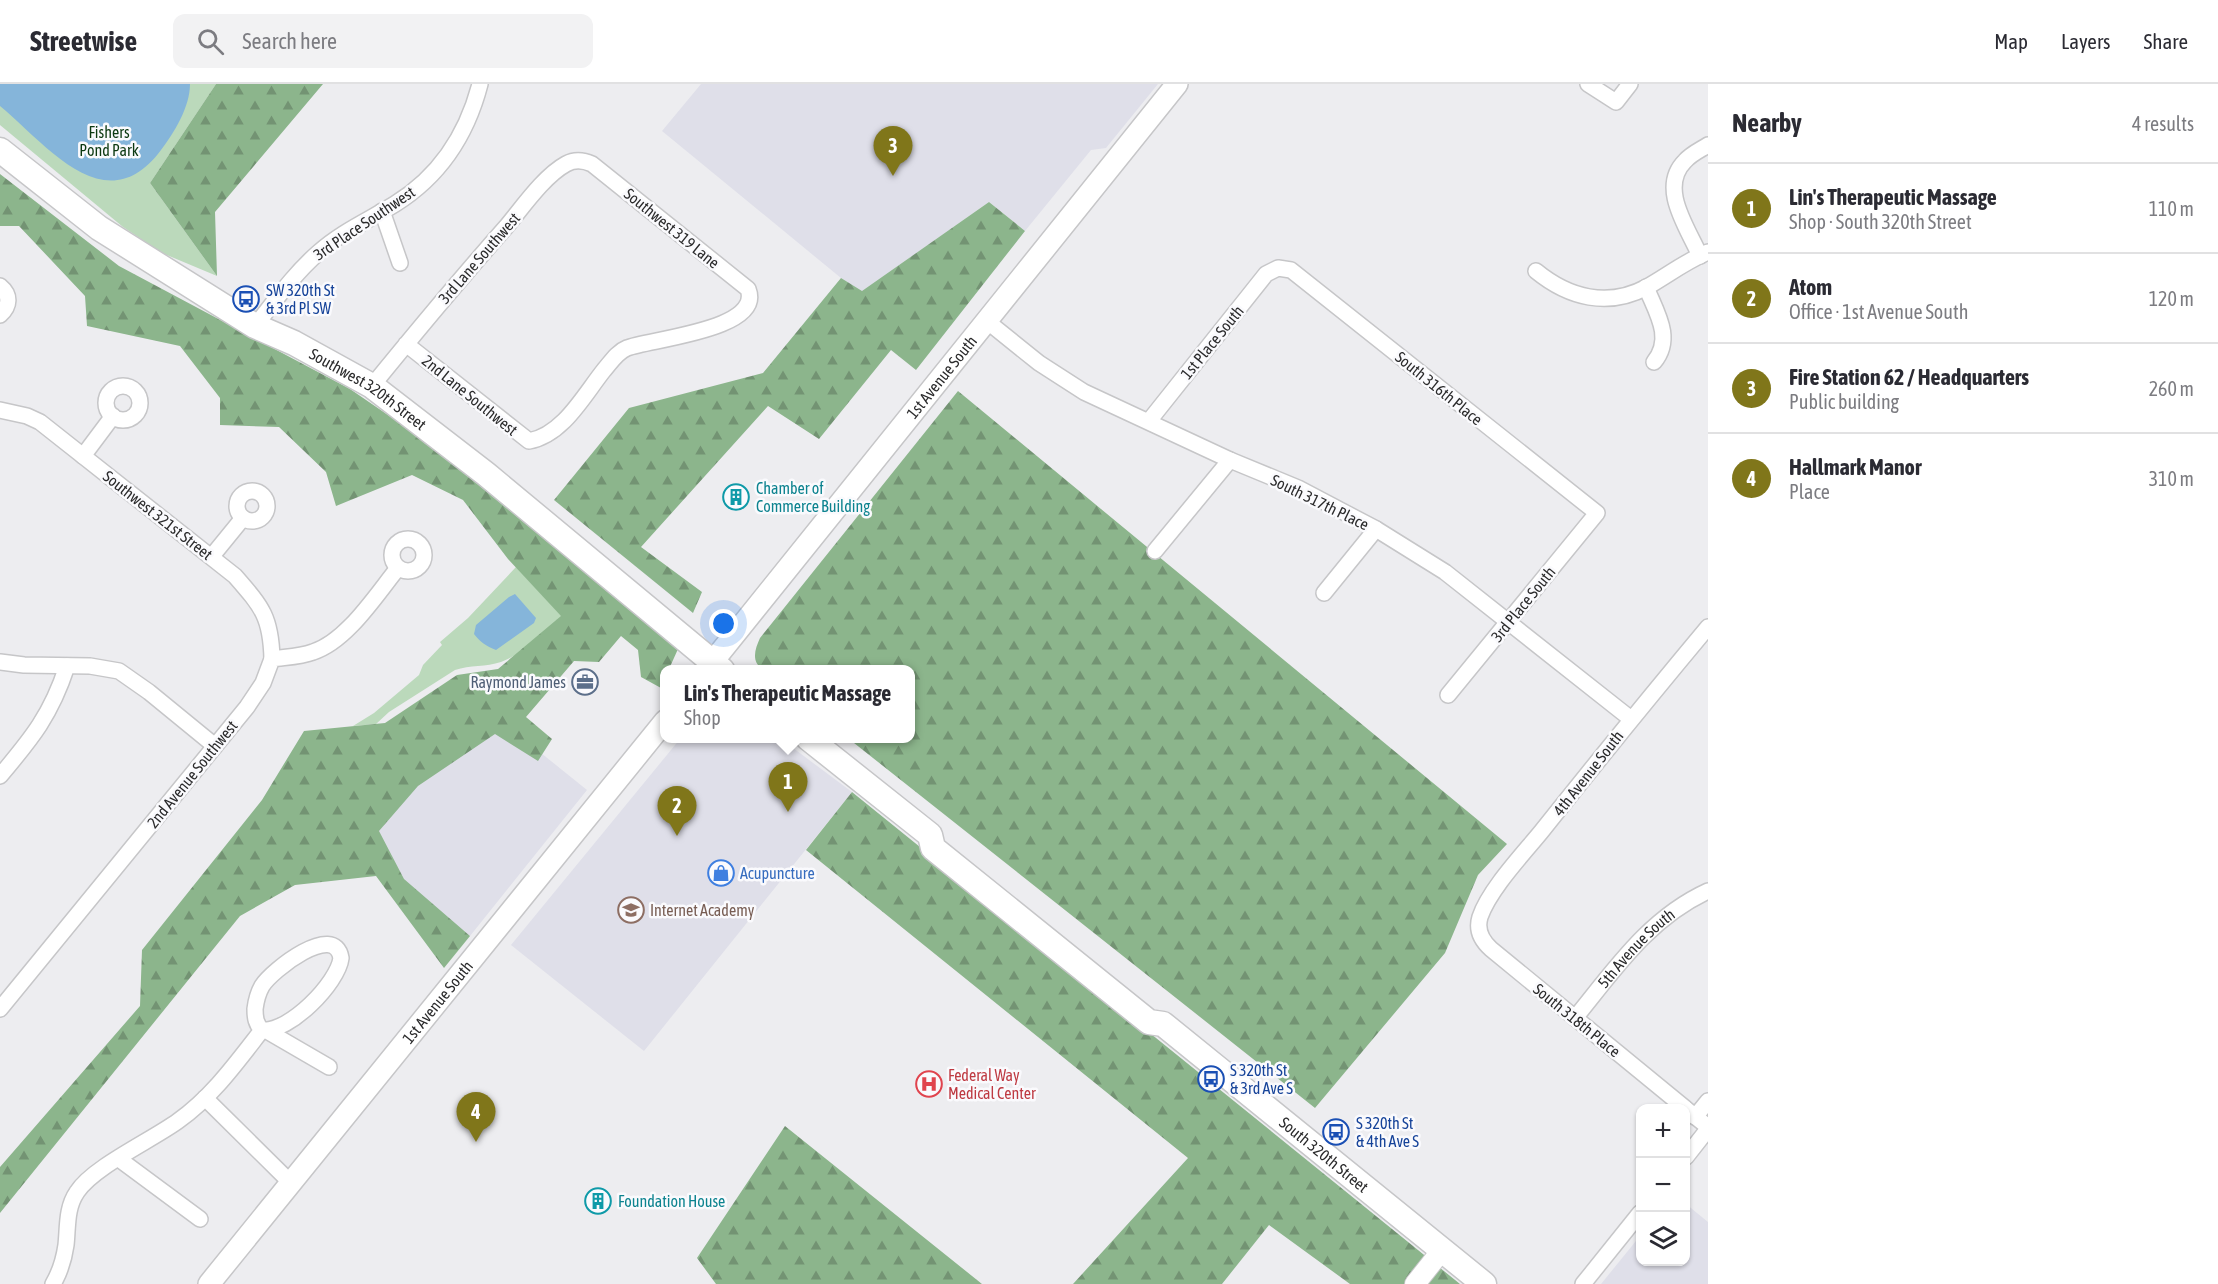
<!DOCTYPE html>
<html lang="en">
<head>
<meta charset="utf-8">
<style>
	body { margin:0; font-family:"Asap Condensed",sans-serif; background:#f2f2f3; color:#2b2b33 }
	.controls { position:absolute; right:18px; bottom:18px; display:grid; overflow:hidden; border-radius:12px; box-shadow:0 2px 4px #0004 }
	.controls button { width:54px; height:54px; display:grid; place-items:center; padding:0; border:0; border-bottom:2px solid #e1e1e2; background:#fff; color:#2b2b33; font:30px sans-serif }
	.you { position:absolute; left:724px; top:540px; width:21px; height:21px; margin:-15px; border:4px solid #fff; border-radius:50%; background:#1a73e8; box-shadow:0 0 0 9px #1a73e833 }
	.badge { display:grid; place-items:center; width:39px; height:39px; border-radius:50%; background:#80761a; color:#fff; font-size:20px; font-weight:700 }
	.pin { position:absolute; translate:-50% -50px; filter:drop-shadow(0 2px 3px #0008) }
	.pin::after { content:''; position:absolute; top:32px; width:21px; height:18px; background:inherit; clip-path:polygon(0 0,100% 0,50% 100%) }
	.popup { position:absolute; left:660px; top:581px; width:255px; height:78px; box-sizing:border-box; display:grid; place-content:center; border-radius:12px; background:#fff; filter:drop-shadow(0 2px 4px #0005); font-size:20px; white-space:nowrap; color:#7c7c81 }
	.popup b { font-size:22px; color:#2b2b33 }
	.popup::after { content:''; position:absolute; left:50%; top:100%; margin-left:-12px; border:12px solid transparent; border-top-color:#fff }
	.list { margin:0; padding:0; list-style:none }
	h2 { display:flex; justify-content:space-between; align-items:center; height:78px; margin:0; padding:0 24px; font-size:26px }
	h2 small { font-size:20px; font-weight:400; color:#7c7c81 }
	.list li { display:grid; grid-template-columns:39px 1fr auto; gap:18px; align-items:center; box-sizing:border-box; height:90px; padding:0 24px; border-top:2px solid #e1e1e2 }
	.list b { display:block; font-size:22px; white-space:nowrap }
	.list p { margin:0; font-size:20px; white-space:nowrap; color:#7c7c81 }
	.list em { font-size:20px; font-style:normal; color:#7c7c81 }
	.icon { flex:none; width:33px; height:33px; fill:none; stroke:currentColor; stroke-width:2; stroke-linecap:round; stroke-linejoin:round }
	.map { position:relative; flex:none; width:1708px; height:1200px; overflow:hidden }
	header { display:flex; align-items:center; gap:36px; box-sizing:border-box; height:84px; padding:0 30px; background:#fff; border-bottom:2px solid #e1e1e2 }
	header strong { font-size:28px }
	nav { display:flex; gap:33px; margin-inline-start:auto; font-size:21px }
	.search { width:420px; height:54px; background:#f2f2f3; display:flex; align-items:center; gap:15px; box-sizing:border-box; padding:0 21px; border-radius:12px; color:#7c7c81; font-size:22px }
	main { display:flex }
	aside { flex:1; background:#fff }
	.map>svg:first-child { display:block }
	.built { fill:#dfdfe9 }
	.green { fill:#bbd9bb }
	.forest { fill:url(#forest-firs) }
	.water { fill:#85b5da }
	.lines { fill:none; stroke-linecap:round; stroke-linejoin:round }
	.minor-casing { stroke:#c6c6c8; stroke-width:18 }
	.tertiary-casing { stroke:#c6c6c8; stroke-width:22 }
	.secondary-casing { stroke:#c6c6c8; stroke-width:24 }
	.primary-casing { stroke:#c6c6c8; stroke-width:27 }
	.minor { stroke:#fff; stroke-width:15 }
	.tertiary { stroke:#fff; stroke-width:20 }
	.secondary { stroke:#fff; stroke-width:21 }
	.primary { stroke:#fff; stroke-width:24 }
	.labels { text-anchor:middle; stroke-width:5; stroke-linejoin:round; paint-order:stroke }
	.park-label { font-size:16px; fill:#0c3911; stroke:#fafafd }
	.street-label { font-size:16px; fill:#2b2b2c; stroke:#fafafd }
	.transit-label { font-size:16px; fill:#164399; stroke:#fafafd; text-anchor:start }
	.culture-label { font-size:16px; fill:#0d838f; stroke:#fafafd; text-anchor:start }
	.service-label { font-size:16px; fill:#4e5e75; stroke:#fafafd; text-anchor:end }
	.shop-label { font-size:16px; fill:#366cbe; stroke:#fafafd; text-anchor:start }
	.education-label { font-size:16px; fill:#785e54; stroke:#fafafd; text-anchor:start }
	.health-label { font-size:16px; fill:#be3a42; stroke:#fafafd; text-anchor:start }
</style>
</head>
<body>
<header>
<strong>Streetwise</strong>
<div class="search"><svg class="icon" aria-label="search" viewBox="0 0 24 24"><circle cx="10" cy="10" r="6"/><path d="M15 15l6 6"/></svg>Search here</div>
<nav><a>Map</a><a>Layers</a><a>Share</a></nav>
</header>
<main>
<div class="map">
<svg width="1708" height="1200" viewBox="0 0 1708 1200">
	<defs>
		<pattern id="forest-firs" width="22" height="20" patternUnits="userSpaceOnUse" patternTransform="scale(1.5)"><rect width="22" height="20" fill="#8cb58c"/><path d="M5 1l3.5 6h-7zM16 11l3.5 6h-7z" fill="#739373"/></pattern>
	</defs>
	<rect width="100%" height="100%" fill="#ededf0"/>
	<path class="built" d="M701,0h457l-52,64 -15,2 -66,81 -36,-29 -128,90 -20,-14 -179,-147z
		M474,615l113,91 -117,146 -113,-91z
		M680,655h101l71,53 -208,259 -133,-106z
		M1686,1120l22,18v62h-107l39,-48v26h46z"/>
	<path class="green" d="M0,0h216l-66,99 67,93 -55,-23 -39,-26 -123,-102z
		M516,483l46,49c-19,16 -38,38 -61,46 -15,5 -31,3 -46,8l-66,42 -13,12 -23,2 21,-13 45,-38 4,-10 19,-20 -2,-3 28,-24z"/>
	<path class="forest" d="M216,0h107l-108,128 2,64 -67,-93z
		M0,90l119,92 231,123 73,50 255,210 -9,20 -4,1v10l-4,8 -20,-11 -3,-27 -17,-14 -22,26 -25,-1 -48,56 26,22 -14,22 -43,-27 -77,52 -39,45 25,48 66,57 -26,32 -68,-92 -81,9 -55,31 -240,297v-46l140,-161 2,-56 120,-150 42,-69 81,-8 72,-48 41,-6 63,-53 -53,-57 -45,-59 -51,-25 -76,31 -10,-34 -47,-45 -59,-2v-27l-40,-52 -93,-20 -2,-30 -66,-70h-19z
		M989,118l36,29 -109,139 -25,-20 -72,89 -51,-33 -127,141 61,45 -9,21 -139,-113 75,-92 134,-35 78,-95 21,13z
		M958,307l549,453 -29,31 -33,78 -130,155 -466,-369 62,-1v-68l-149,-1c-11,-8 -7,-20 -2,-31z
		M852,708l608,492h-110l-81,-59 -47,59h-149l115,-126 -382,-308z
		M785,1042l197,158h-266l-19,-26z"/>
	<path class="water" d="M0,0h190c0,23 -16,49 -29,66 -55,74 -114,-5 -161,-44z
		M515,510l21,24 -2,5 -38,27c-10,-4 -16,-8 -22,-16l2,-9 33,-28z"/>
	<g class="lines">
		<g class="minor-casing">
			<g id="minor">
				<path d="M1588,0l28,18 14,-18"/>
				<path d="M382,127l18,52"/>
				<path d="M1700,172c-12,-28 -42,-68 -15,-95 6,-7 15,-11 23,-16"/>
				<path d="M1536,187c33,27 72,37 111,16 21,-12 39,-26 61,-35"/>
				<path d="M0,202c11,9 10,20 0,29"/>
				<path d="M1646,203c10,25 28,51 8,75"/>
				<path d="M988,238l51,41 45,29 146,68 68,28 78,41 69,43 186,147"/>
				<path d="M255,242c20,-25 39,-52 63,-73 23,-21 51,-33 77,-49 45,-28 72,-70 85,-120"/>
				<path d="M372,302c44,-54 88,-107 134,-159 16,-19 38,-51 60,-63 9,-5 17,-4 26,0l156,125c16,41 -98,50 -121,59 -10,4 -16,14 -23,22 -20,25 -41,65 -75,71l-123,-97"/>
				<circle cx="123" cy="319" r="17"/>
				<path d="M0,326l27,6 13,6 195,154c27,31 36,41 37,83"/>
				<path d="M1149,337l117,-147 12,-6 13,2 306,243 -149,182"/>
				<path d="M83,372l30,-40"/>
				<circle cx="252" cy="422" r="15"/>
				<circle cx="408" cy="471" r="16"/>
				<path d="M1155,467l75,-91"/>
				<path d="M212,472l31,-38"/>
				<path d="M1324,509l52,-64"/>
				<path d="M0,578l24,3 66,1 29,5 30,21 66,54"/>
				<path d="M0,692c32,-38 51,-61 67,-110"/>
				<path d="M0,925l247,-302 16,-24 9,-24c13,-2 28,-2 41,-7 34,-11 63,-57 85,-84"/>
				<path id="s1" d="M1575,934c40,-49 74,-100 133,-127"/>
				<path d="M267,947l62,36"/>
				<path d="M205,1014l87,86"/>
				<path d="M1685,1024l-194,-159c-10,-9 -15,-19 -11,-32 9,-27 43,-63 61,-85 55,-69 111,-138 167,-205"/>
				<path d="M1686,1025l22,18"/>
				<path d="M1695,1033l13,-16"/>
				<path d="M1686,1073l22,-28"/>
				<path d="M119,1075l81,60"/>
				<path d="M53,1200c7,-12 11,-25 13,-39 2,-18 0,-37 11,-53 16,-25 75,-52 101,-71 34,-24 59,-59 84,-91 27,3 76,-47 79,-72 -6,-37 -69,12 -79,28 -4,7 -6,15 -7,23 0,9 1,15 7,21"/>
				<path d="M1583,1200l57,-71"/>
			</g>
		</g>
		<g class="tertiary-casing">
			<path id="tertiary" d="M1415,1200l27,-34"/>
		</g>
		<g class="secondary-casing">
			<g id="secondary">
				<path id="s2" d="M706,586l471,-586"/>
				<path id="s3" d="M209,1200l456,-563"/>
			</g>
		</g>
		<g class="primary-casing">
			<g id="primary">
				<path id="s4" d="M0,66l99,78 156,98 39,17 78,43 114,88 236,196"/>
				<path id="s5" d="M808,654l122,97 3,13 216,174 14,2 321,260"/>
			</g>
		</g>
		<use href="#minor" class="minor"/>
		<use href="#tertiary" class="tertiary"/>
		<use href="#secondary" class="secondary"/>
		<use href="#primary" class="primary"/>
	</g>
	<defs>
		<g id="bus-ring" transform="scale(1.35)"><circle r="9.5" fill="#fafafd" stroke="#1a4fb4" stroke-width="1.5"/><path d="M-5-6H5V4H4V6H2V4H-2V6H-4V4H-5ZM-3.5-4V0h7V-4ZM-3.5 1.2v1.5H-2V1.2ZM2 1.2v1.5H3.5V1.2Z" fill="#1a4fb4"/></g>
		<g id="building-ring" transform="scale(1.35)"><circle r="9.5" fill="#fafafd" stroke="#0f9aa8" stroke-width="1.5"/><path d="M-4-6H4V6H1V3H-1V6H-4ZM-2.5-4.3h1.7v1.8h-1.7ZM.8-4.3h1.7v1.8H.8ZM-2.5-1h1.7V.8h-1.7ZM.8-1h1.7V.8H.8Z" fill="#0f9aa8"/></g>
		<g id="office-ring" transform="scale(1.35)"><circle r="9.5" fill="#fafafd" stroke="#5c6f8a" stroke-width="1.5"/><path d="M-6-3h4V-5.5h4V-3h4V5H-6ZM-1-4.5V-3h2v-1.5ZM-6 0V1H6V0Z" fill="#5c6f8a"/></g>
		<g id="shop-ring" transform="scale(1.35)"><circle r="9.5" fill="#fafafd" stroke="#3f7fe0" stroke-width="1.5"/><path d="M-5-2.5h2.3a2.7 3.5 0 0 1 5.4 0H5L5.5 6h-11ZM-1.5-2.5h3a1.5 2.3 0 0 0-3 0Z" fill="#3f7fe0"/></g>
		<g id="school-ring" transform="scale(1.35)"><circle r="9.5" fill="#fafafd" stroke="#8d6e63" stroke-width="1.5"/><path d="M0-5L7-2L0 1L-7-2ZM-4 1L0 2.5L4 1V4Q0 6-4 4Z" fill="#8d6e63"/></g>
		<g id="hospital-ring" transform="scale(1.35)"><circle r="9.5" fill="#fafafd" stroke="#e0444e" stroke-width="1.5"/><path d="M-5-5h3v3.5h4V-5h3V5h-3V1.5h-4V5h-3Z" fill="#e0444e"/></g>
	</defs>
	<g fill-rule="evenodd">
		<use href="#bus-ring" x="246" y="215"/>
		<use href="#building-ring" x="736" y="413"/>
		<use href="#office-ring" x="585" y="598"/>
		<use href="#shop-ring" x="721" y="789"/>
		<use href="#school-ring" x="631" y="826"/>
		<use href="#bus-ring" x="1211" y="995"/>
		<use href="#hospital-ring" x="929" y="1000"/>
		<use href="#bus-ring" x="1336" y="1048"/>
		<use href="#building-ring" x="598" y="1117"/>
	</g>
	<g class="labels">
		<g class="park-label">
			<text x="109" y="54">Fishers<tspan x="109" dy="18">Pond Park</tspan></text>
		</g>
		<g class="street-label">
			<text transform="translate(364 139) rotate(-34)" y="6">3rd Place Southwest</text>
			<text transform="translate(672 144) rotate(39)" y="6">Southwest 319 Lane</text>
			<text transform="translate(479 174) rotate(-49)" y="6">3rd Lane Southwest</text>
			<text transform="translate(1212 258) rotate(-51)" y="6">1st Place South</text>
			<text dy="6" stroke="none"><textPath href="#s2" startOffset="376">1st Avenue South</textPath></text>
			<text transform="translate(1439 304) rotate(39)" y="6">South 316th Place</text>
			<text dy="6" stroke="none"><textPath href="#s4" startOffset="440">Southwest 320th Street</textPath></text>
			<text transform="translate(470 311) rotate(39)" y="6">2nd Lane Southwest</text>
			<text transform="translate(1320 418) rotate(26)" y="6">South 317th Place</text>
			<text transform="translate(158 431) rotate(38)" y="6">Southwest 321st Street</text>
			<text transform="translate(1523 520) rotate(-51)" y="6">3rd Place South</text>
			<text transform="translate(1588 689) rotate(-52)" y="6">4th Avenue South</text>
			<text transform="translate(192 690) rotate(-51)" y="6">2nd Avenue Southwest</text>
			<text dy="6" stroke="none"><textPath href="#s1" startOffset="93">5th Avenue South</textPath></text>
			<text dy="6" stroke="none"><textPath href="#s3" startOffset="363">1st Avenue South</textPath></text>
			<text transform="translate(1577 936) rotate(39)" y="6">South 318th Place</text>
			<text dy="6" stroke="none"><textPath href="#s5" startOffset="668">South 320th Street</textPath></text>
		</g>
		<g class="transit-label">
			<text x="266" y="212">SW 320th St<tspan x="266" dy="18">&amp; 3rd Pl SW</tspan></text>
			<text x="1230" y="992">S 320th St<tspan x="1230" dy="18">&amp; 3rd Ave S</tspan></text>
			<text x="1356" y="1045">S 320th St<tspan x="1356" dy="18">&amp; 4th Ave S</tspan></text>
		</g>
		<g class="culture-label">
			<text x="756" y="410">Chamber of<tspan x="756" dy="18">Commerce Building</tspan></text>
			<text x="618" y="1123">Foundation House</text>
		</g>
		<g class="service-label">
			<text x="566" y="604">Raymond James</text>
		</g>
		<g class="shop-label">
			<text x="740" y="795">Acupuncture</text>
		</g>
		<g class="education-label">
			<text x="650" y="832">Internet Academy</text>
		</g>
		<g class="health-label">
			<text x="948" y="997">Federal Way<tspan x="948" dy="18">Medical Center</tspan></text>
		</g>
	</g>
</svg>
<div class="controls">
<button>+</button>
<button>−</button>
<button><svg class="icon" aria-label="layers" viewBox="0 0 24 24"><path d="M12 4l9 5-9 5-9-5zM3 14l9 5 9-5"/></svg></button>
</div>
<div class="you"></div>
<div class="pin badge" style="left:788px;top:728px">1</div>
<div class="popup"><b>Lin's Therapeutic Massage</b>Shop</div>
<div class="pin badge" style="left:677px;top:752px">2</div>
<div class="pin badge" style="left:893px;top:92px">3</div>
<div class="pin badge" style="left:476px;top:1058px">4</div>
</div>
<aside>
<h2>Nearby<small>4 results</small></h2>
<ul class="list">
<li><span class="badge">1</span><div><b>Lin's Therapeutic Massage</b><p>Shop · South 320th Street</p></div><em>110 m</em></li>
<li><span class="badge">2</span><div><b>Atom</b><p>Office · 1st Avenue South</p></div><em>120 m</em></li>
<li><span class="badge">3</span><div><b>Fire Station 62 / Headquarters</b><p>Public building</p></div><em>260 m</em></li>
<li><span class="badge">4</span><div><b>Hallmark Manor</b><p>Place</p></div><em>310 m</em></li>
</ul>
</aside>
</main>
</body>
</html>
